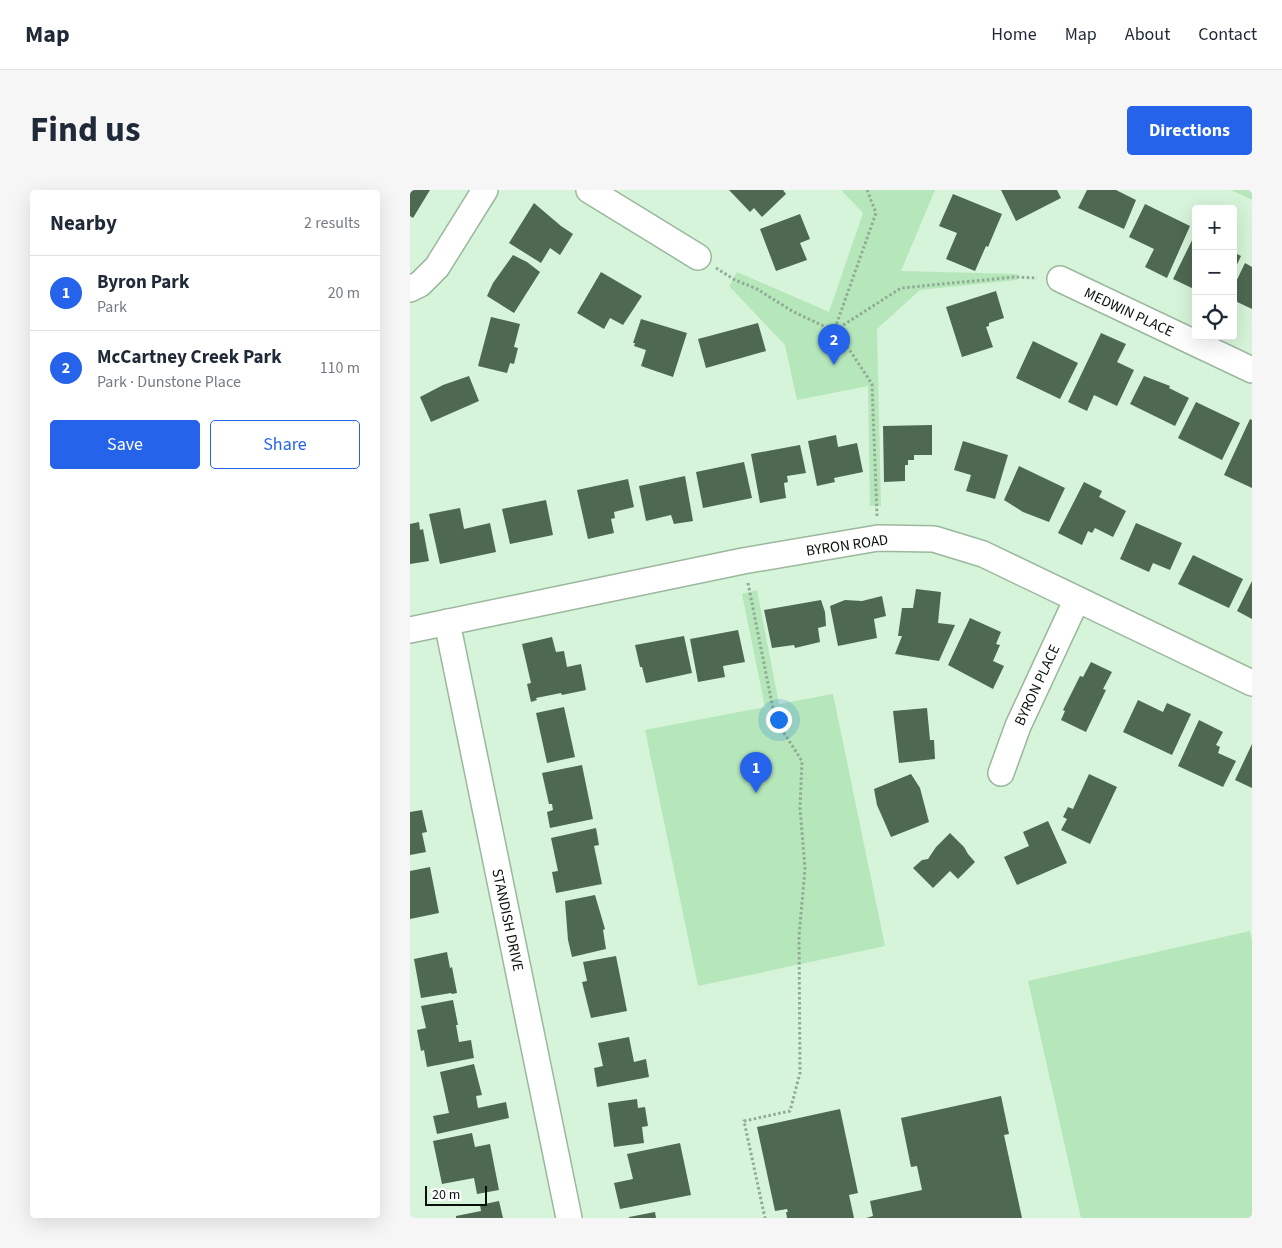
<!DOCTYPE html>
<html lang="en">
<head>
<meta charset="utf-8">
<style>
	body { margin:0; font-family:"Source Sans 3",sans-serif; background:#f6f6f7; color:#1f2937 }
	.controls { position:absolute; right:15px; top:15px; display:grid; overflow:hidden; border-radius:5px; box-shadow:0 5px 20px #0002 }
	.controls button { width:45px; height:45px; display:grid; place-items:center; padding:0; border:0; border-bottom:1px solid #e0e1e3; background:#fff; color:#1f2937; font:25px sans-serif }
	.scale { position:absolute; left:15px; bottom:12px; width:62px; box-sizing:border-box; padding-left:5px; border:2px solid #071109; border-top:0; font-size:14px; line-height:18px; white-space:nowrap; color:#071109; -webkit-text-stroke:4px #fff; paint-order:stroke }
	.you { position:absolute; left:368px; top:529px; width:18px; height:18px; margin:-12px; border:4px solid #fff; border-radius:50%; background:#1a73e8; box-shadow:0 0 0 8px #1a73e833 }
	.badge { display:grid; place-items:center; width:32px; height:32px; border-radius:50%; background:#2563eb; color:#fff; font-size:16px; font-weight:700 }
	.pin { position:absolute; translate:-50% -41px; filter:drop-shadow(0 1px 2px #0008) }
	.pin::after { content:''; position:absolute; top:26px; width:18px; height:15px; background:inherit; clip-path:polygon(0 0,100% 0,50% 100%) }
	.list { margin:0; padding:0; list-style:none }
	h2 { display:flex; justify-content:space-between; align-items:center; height:65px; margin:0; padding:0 20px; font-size:21px }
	h2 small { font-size:16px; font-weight:400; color:#747a83 }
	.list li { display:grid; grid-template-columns:32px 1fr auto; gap:15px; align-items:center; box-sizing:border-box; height:75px; padding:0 20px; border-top:1px solid #e0e1e3 }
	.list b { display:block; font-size:19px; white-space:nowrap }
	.list p { margin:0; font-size:16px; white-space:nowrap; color:#747a83 }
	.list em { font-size:16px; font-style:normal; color:#747a83 }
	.actions { display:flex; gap:10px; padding:15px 20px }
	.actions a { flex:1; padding:11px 0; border:1px solid #2563eb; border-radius:5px; text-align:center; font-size:18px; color:#2563eb }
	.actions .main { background:#2563eb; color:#fff }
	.icon { flex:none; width:28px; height:28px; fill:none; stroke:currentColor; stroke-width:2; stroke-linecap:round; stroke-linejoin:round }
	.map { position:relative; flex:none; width:842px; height:1028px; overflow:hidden; border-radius:5px }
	header { display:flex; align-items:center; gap:30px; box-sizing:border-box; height:70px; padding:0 25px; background:#fff; border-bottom:1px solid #e0e1e3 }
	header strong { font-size:24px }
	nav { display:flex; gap:28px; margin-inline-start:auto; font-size:18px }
	.intro { display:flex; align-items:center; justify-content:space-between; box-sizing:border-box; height:120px; padding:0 30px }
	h1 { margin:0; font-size:35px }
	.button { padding:12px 22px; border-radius:5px; background:#2563eb; color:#fff; font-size:18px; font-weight:700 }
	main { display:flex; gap:30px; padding:0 30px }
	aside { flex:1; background:#fff; border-radius:5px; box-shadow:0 5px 20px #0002 }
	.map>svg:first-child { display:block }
	.green { fill:#b5e7ba }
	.building { fill:#4e6851 }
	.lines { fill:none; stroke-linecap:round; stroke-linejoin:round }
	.minor-casing { stroke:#9bb79e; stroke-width:28 }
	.path { stroke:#92aa95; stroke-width:3; stroke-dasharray:2.5 2.5; stroke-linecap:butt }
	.minor { stroke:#fff; stroke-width:25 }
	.labels { text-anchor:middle; stroke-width:4; stroke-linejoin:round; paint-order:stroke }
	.street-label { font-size:15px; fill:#071109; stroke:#fff }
</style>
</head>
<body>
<header>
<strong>Map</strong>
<nav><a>Home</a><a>Map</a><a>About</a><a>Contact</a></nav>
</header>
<div class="intro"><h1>Find us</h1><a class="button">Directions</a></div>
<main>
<aside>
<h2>Nearby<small>2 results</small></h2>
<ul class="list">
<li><span class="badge">1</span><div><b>Byron Park</b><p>Park</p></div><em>20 m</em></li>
<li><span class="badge">2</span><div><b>McCartney Creek Park</b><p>Park · Dunstone Place</p></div><em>110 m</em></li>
</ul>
<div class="actions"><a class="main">Save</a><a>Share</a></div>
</aside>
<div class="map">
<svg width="842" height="1028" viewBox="0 0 842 1028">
	<rect width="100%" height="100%" fill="#d6f4d9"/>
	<path class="green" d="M431,0h94l-34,81 116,3v6l-97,10 -43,39 4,177h-11l-2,-120 -71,14 -12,-55 -56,-59 8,-14 92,40 34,-99z
		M821,0h21v10z
		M347,400l22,114 54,-10 52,252 -187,40 -53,-256 120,-23 -23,-113z
		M840,741l2,10v277h-171l-53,-237z"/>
	<path class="building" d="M0,0h20l-17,28 -3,-2z
		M319,0h54l3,4 -24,23 -8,-9 -4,4z
		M591,0h56l4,8 -45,23z
		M677,0h29l20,10 -12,29 -46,-21z
		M543,4l49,20 -14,33 -2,-1 -11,25 -29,-12 11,-26 -18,-7z
		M124,13l27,23 12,8 -13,21 -10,-7 -9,15 -32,-20z
		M735,14l45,22 -23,52 -22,-11 9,-18 -25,-12z
		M390,24l10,25 -10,4 7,17 -31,11 -16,-42z
		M786,42v58l-23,-11z
		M823,62l8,4 -8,17z
		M103,65l14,7 13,10 -26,41 -27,-17 6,-13z
		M835,73l7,4v42l-19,-9v-12z
		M191,82l41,24 -19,29 -13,-7 -6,11 -27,-16z
		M586,101l8,27 -15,5v3l-3,1 7,20 -31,10 -16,-50z
		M81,127l29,7 -6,23 4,1 -4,16 -4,-1 -3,10 -29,-7z
		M231,129l46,14 -14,44 -32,-11 5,-16 -12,-4 1,-3h-2z
		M348,133l8,28 -60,17 -8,-29z
		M691,143l25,11 -9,18 17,8 -17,36 -23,-11 -7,16 -19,-9z
		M623,151l45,22 -18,36 -44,-21z
		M59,186l10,25 -48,21 -11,-25 23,-12z
		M734,186l26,10 -1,2 20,10 -14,28 -45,-22z
		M786,212l44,21 -18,37 -44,-22z
		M840,229l2,1v68l-28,-13z
		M522,235v30h-18v5h-6v5h-3v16l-21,1 -1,-56z
		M426,245l2,12 19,-4 6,29 -29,6 1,4 -18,4 -9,-45z
		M553,251l45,14 -13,44 -29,-8 5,-16 -17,-5z
		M390,255l6,28 -19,3 1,6 -4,1 2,15 -26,5 -9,-49z
		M334,272l8,36 -49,10 -7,-36z
		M609,276l46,22 -16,34 -26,-10 -19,-12z
		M275,286l8,45 -19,3 -3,-9 -25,6 -7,-35z
		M218,289l6,28 -20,5 1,6 -4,1 3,14 -26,6 -11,-49z
		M674,292l18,9 -3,6 27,14 -13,26 -18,-9 -3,5 -4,-2 -6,14 -24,-12z
		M136,310l7,35 -43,9 -8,-35z
		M50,318l4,21 26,-6 6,29 -56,12 -11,-50z
		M9,332l1,8 3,-1 6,32 -19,3v-40z
		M726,333l46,20 -12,27 -17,-7 -4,9 -29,-13z
		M783,365l50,24 -14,29 -51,-24z
		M842,391v38l-15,-8z
		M506,399l25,3 -3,31 17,2 -16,36 -44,-7 7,-18h-4l4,-28h11z
		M472,406l4,20 -12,3 3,19 -39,8 -8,-40 15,-6 17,1z
		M411,410l4,12 1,14 -8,2 2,14 -25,6 -1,-3 -22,3 -8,-38z
		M560,428l31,14 -5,12 4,1 -7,16 11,5 -11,23 -45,-24z
		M328,440l7,32 -22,4 2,11 -27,5 -8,-43z
		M274,446l8,37 -46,10 -4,-16h-2l-5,-22z
		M142,447l4,15 8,-1 3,16 14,-3 5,26 -24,5 -1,-2 -25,5 1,2 -6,2 -4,-18 4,-1 -9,-39z
		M681,472l21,10 -9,17 3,1 -20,42 -25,-12 4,-9 -2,-1 17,-34 3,1z
		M728,510l25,12 4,-9 24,11 -19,41 -49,-23z
		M154,517l11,50 -28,6 -11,-50z
		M517,518l3,32h4l1,19 -36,4 -6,-52z
		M789,530l24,12 -7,13 4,2 -2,6 18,8 -13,26 -45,-21z
		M842,554v44l-17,-8z
		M172,575l11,54 -43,9 -3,-16 6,-2 -1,-6h-3l-7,-31z
		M501,584l9,14 9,34 -38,15 -14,-32 -3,-16z
		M679,584l28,13 -27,57 -29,-14 6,-11 -4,-2 5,-10 5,2z
		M12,620l5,22 -5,1 4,19 -16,3v-43z
		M638,631l19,42 -50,22 -13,-28 25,-11 -6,-14z
		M186,638l3,17 -5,1 8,38 -46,9 -4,-21 6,-1 -7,-33z
		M540,643l14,14 4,7 7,8 -17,17 -8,-8 -17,17 -20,-20 9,-8 6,-1 8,-12z
		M20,677l9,46 -29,6v-48z
		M185,705l10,34 -2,1 3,19 -34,8 -4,-17 -3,-39z
		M37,762l3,16 2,-1 5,26 -5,1 -1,-1 -30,5 -7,-39z
		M206,766l11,55 -36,7 -9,-36 5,-1 -4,-19z
		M43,810l5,25h-2l3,17 12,-2 3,18 -47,9 -3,-17 -3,1 -4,-21 9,-2 -5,-22z
		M219,847l5,25 12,-3 3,18 -52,10 -3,-19 9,-2 -5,-23z
		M64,874l8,31 -6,1 2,12 28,-6 3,16 -72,16 -4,-18 16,-3 -9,-41z
		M591,906l8,38 -5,1 18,83h-156l7,-2 -3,-15 52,-11 -5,-24 -6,1 -10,-49z
		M227,909l1,9 7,-1 3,19 -6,1 2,16 -30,4 -6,-44z
		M430,919l18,84 -9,2 5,23h-67l-1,-6h2l-1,-3 -12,2 -18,-84z
		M62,943l3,14 15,-3 9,46 -22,4 -3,-16 -32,6 -9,-43z
		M270,953l11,52 -71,14 -6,-26 19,-4 -6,-25z
		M89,1011l4,17h-47v-2l25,-5 -1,-6z
		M245,1022l1,6h-27v-1z"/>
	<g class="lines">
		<g class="minor-casing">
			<path id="minor" d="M179,0l109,67
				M650,89l192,91
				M0,99l10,-5 17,-17 48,-77
				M37,432l122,596
				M0,440l333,-69 135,-23 56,1 49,15 269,129
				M591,583l17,-47 59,-127"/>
		</g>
		<path class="path" d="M457,0l9,23 -42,118 17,21 21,32 5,132
			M306,78l19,12 22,9 35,22 42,20 67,-43 114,-11 22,1
			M338,393l27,136 27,42 -2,47 5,61 -6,67 1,137 -10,38 -46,10 21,97"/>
		<use href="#minor" class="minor"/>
	</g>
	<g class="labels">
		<g class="street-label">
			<text transform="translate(719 122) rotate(25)" y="5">MEDWIN PLACE</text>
			<text transform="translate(437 355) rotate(-8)" y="5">BYRON ROAD</text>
			<text transform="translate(627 495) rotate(-65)" y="5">BYRON PLACE</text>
			<text transform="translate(98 730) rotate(78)" y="5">STANDISH DRIVE</text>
		</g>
	</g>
</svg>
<div class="controls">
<button>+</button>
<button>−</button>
<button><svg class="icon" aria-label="locate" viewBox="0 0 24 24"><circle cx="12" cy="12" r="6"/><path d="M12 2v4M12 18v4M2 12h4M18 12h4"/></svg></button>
</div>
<div class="scale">20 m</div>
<div class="you"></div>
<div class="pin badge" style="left:346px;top:603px">1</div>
<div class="pin badge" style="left:424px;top:175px">2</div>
</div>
</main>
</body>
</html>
